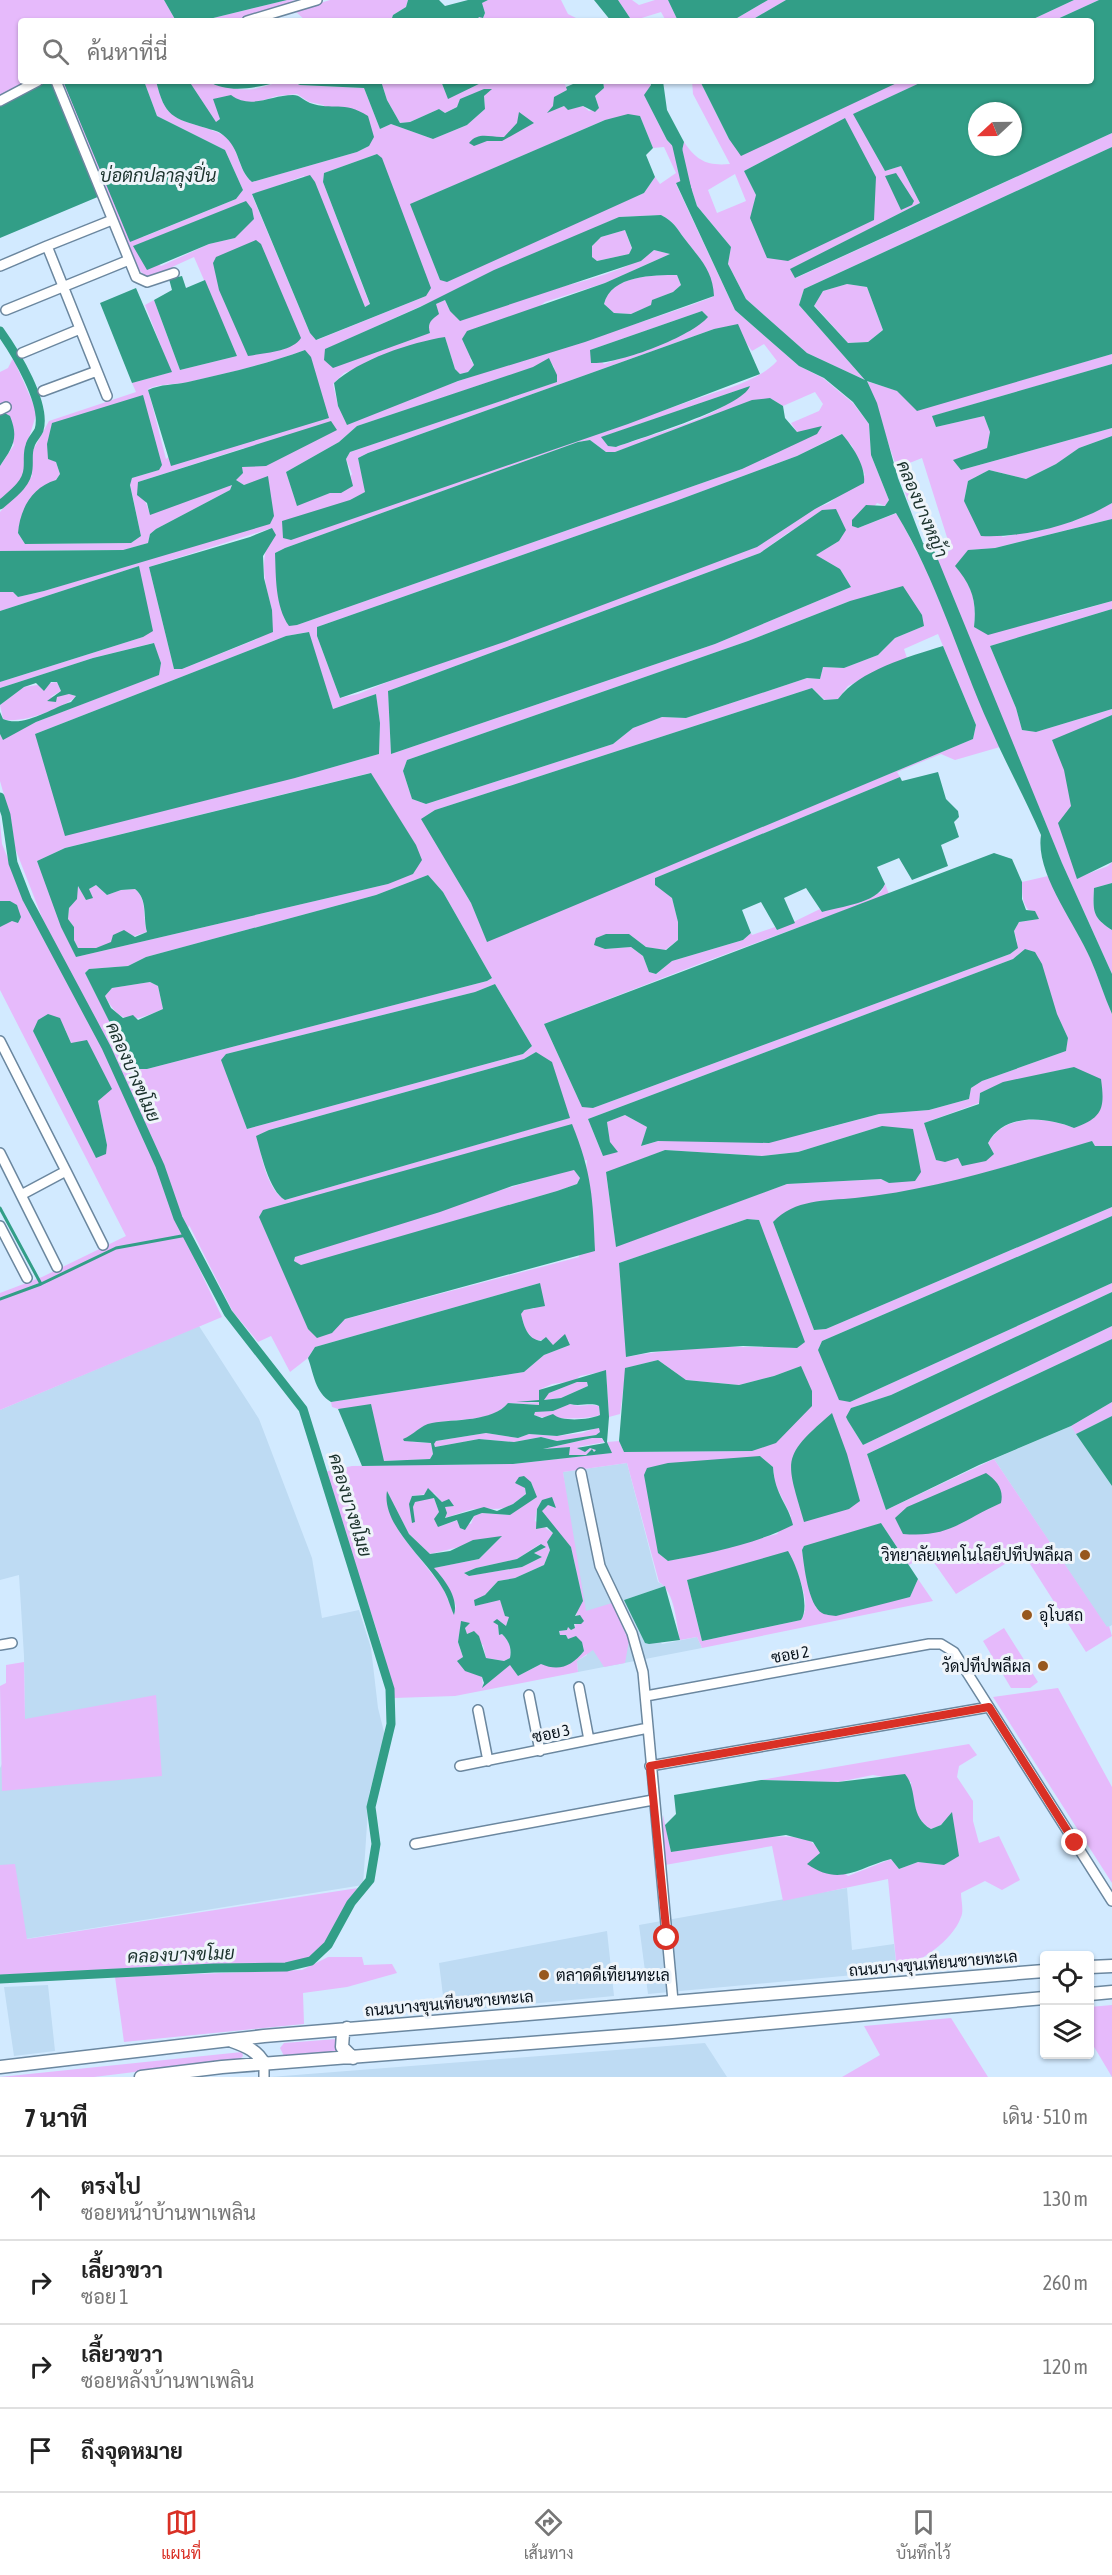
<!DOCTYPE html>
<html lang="th">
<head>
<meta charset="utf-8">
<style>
	body { margin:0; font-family:"Asap Condensed",Sarabun,sans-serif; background:#f6f6f6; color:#222 }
	.controls { position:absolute; right:18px; bottom:18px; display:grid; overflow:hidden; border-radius:6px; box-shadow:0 2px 4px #0004 }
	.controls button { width:54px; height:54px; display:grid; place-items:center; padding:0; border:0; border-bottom:2px solid #e0e0e0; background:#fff; color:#222; font:30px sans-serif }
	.compass { position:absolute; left:968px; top:102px; width:54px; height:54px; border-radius:50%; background:#fff; box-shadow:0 2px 4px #0004; rotate:248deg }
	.stop { position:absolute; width:18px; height:18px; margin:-14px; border:4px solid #d93025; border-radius:50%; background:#fff }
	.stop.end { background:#d93025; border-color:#fff; box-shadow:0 2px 6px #0008 }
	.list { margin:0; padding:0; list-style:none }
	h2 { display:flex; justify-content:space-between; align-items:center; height:78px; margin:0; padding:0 24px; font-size:26px }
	h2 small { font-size:20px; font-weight:400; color:#767676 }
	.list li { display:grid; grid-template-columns:39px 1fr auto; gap:18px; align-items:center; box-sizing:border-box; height:84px; padding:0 24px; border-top:2px solid #e0e0e0 }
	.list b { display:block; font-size:22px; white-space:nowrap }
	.list p { margin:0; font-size:20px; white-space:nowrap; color:#767676 }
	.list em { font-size:20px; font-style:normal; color:#767676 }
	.icon { flex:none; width:33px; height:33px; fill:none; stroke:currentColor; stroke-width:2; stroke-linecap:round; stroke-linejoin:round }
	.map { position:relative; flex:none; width:1112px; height:2077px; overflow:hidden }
	.search { position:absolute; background:#fff; box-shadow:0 2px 4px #0004; left:18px; right:18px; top:18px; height:66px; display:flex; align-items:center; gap:15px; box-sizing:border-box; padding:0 21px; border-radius:6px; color:#767676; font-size:22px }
	.sheet { height:414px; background:#fff }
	nav { display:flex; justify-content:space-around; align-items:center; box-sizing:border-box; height:84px; border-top:2px solid #e0e0e0; background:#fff; font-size:16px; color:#767676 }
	nav a { display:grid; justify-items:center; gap:3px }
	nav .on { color:#d93025 }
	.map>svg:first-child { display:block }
	.built { fill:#bedbf3 }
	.green { fill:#e6bafb; fill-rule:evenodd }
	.water { fill:#329e87; fill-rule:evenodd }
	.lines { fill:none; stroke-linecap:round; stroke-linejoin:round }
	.stream { stroke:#329e87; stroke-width:3 }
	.canal { stroke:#329e87; stroke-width:9 }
	.street-casing { stroke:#6b879f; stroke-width:12 }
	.secondary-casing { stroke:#6b879f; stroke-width:15 }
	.street { stroke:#fff; stroke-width:9 }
	.secondary { stroke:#fff; stroke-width:12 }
	.route { stroke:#d93025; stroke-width:8 }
	.poi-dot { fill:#97581f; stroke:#eef4fa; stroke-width:2 }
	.labels { text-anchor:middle; stroke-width:6; stroke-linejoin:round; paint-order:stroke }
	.poi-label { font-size:16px; fill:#061019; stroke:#eef4fa; text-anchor:end }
	.street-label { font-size:16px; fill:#061019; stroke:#eef4fa }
	.water-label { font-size:18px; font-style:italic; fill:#1a312b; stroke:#eef4fa }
</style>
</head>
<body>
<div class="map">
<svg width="1112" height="2077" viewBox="0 0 1112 2077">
	<rect width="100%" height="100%" fill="#d2eaff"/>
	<path class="built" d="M199,1326l60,93 53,139 10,60 37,-8 12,38 7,60 7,28 -16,58 -6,91 -363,58v-175l25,-49 -1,-63 -5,-81 -19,5v-170z
		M1071,1426l41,60v139l-5,3 -113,-169z
		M627,1463l31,119 7,4 -41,14 38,44 35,-7 5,11 -124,24 -1,-11 10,-6 -24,-183z
		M847,1888l5,62 42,-6 3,27 -249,23 -9,-69z
		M607,1931l7,65 -169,16 -6,-49z
		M48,1985l7,66 -41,5 -10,-69z
		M705,2043l22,34h-457z"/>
	<path class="green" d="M0,0h164l12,21h-155v60h5l-26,14z
		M287,0l14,1 -70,20h-30z
		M330,0h78l-2,7 -13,8 -2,6h-85l-11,-10z
		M488,0h73l7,14 8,4 -2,3h-98l3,-5 4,2 2,-5 -4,-10z
		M618,0h14l7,5 16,-5h13l10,21h-12l-5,-9 -29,9z
		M768,0h18l-36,21h-18z
		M1074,0h25l-46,21h-24z
		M59,81h4l80,156 93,-38 7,-9 -18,-40 -68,-34 -13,-35h12c9,36 16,37 50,47 8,3 15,5 21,10 13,13 11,33 25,44l105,-30 12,-6 -46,-41 -14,-3 -12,-8 -20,2 -23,7 -15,-2 -23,22 -27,-42c22,0 43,11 65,8 17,-3 29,-12 46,-4l64,3 16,41 11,-5 42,15 34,-14 18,-16 -1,-13 7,-7 -46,24 -6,-4 -29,13 -10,1 -13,-23 -6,-19h60l7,17 37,-17h78l5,9 -20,22 16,-6 4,3 15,-3 6,5 10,-3 -4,-12 9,-8 -1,-7h47l3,31 14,28 14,14 3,-12c13,19 23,24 46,22l-37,-70 -1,-13h8l29,58 172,-58h23l-70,33 31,57 16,-5 19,37 -129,66 5,9 316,-145v14l-308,142 -5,16 67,76 32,10 19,19 195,-56v10l-179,52 3,11 48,-11 6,16 -3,16 -33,12 7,10 151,-42v8l-33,12 -23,16 -30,15 -37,-9 -21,11 -4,20 11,19 28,17 71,-16 38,-18v16l-117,29 -26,2 -13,16c16,20 21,35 18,61l86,-11 52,-15v8l-122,37 26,62 6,22 14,2 76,-23v6l-60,26c23,38 21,93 25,137l31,-12 4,-4v21l-18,5c-1,23 -2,29 18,42v44l-50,-111 -127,-305 16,-8 -29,-92 -20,8 15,30 -9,5 -41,-120 -60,-28 -61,-54 -18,-35 3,-17 -34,-41 -9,-27 -12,5 59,126 64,56 24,12 30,25 16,21 2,31 18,45 -4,6 -8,-3 -19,25 39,-15 33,64 70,170 -45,13 -14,-6 -44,18 3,5 -245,101 17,20 6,24v18l-13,10 -19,-3 -17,-13 -24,15 26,-2 12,9 6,16 7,2 16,-13 71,-21 8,-7 1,2 23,-8 2,3 43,-21 2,3 59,-20 4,-8 4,10 -190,70 -155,60 33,72 16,12 417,-154 7,-13 -3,-10 5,-9 20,-3c-16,-11 -17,-18 -17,-37l26,-6 42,81 22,57v132h-17l-3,-4 -129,37 -190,43 41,108 12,-1 286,-122v9l-290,125 -4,9 32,52 262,-119v9l-221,103 -40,13 -3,13 15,24 249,-119v13l-245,115 19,56 108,-51 113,168 2,-1 3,10 -26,16 -63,-99 -67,41 -28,-40 -19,11 -28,-42 -79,27 5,31 9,27 94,-11 8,-18 15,22 -231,47 -5,-11 -17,3c-4,-18 -5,-48 -21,-58l-32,-119 -64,9 23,139 26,-8 17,38 -4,22 -21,4 -11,-17 -16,11 1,11 -123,24 -61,2 -14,-58 -56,-168 28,-6 161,-2 98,-11 -4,-11 12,-1 5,11 128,-1 49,-85 -27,10 -35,9 -53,-5 -28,-20 -32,8 -6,46 -11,3 -3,-46 -26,5 -6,5 -22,3 -13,6 1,10 -13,3 13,-1 -1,3 -31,-2c-21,27 -74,7 -98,34l2,5 19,1 2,11 -3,5 -47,2c-6,-21 -29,-49 -51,-54l-1,-5 193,-30 20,-17 26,-10 -2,-5 -15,5 -9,-5h-10l-9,-11 -4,-15 3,-5h10l6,-26 -225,64 -7,11 -18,14 -19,-36 -13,6 -25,-30 -44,-87 -3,16 36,76 -222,93v-117l42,-16 84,-41 -126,-246v-65l12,-4 -2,-20h-10v-80l2,23 32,78 83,144 -74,-146 -28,-72 -4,-28 -11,-39v-47l3,5 33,-17 122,-47 3,-12 -8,-20 -60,15 -93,30v-6l143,-45 -4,-71 -139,45v-19h13l5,5 26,-6 101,-31 108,-78 -9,3 -8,-5 6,-13 11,-1 -9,-18 -106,34 12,32 82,-30 -2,6 -74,39 -6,5 -2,9 -24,7 -124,1v-39l32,-36 -1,-22 18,-33 87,-29 -4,-9 39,-11 -26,-67 9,-5 26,70 57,-14 -43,-99 -46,21 -9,-8zM640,116l13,32 11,-1 12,26 -16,11 -5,-7 -11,16 -204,87 -29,-76 194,-84zM845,118l-57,143 -37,-43 5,-23 -12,-24zM377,154l49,142 -109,44 -7,-7 -58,-138 52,-19 60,131 6,-2 -47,-123 1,-9zM735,174l11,27 -29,12 -9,-23zM245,202l-10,36 -26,6 -48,22 -27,-20zM661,215c13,7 15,12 23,23 15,20 29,32 29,59 -121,45 -248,75 -366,127l-9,-18 -5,-22 11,-11 101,-36 10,32 5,5 8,-2 6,-7 -4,-6 75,-57 60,-19 65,-29 -16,-4c-35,31 -155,50 -204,61l-5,-11 -9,4 -8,23 2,6 -106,27 2,-11 293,-132zM702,311l-77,46 -21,7 -14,-14zM714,329l27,7 11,15 12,-7 13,17c-19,21 -55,28 -81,38 -113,41 -230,69 -346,101l16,-8 -8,-34 10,-5zM305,350l-139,109 -18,-70c14,-6 26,-4 41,-7 39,-9 78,-18 116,-32zM548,359l6,8 2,15 -206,70 -4,7 6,15 -11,19h-11l-33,12 -11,-33 53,-30 18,-16 177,-59zM750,386c-31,33 -92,46 -134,61l-8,-1 -6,-9zM815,392l8,12 -4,7 -28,12 6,9 -55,37 -445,156 -22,-72 10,-5 293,-106 12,-2 16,12h9l155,-54 13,8zM841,434l11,12 13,29 -36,28 -471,191 -18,4 -23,-62v-9l356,-125 124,-46zM56,462l103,8 -27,8 -2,6 11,52 -10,7 -106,1 -7,-11 42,-59zM272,528c-12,36 -9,47 0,82l-15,29 -75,30h-8l-25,-102zM789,532l50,9 -24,14 25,14 11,18 -136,57 -324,110 -3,-63 372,-138zM850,601l74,25 -29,12 -17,17 -34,13 -21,-1 -3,12 -13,-1 -121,40 -24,-1 -29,11 -20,16 -187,60 -14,-5 -9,-28 4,-11 341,-119zM308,632l25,77 43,-15 4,29 -1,31 -84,24 -260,-44 251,-98zM938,634l38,91 -3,14 -486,202 -16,-38 -49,-84 13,-9 377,-122 13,12 13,-1 10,-13 59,-28 -3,-9zM370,773l18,111 -312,73 -39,-96 28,-13zM428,875l15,17 49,86 -5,3 -340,88h-13l-49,-96 4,-4 39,-3 18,-9 230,-62zM1025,949l43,89 -2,13 -84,30 -11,7 -2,11 -40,11 -50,4 -71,19 -150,8 -16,5 5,-19 -22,-12 -18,7 3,20 -7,14 -15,-37 425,-160zM495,984l37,62 -9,8 -276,75 -25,-68 4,-7 249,-62zM65,1029l6,14 40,46 -13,12 9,44 -11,13 -63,-127zM536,1052l33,66 -284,82c-18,-10 -24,-45 -28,-64l12,-6 255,-71zM1074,1067v61c-28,-11 -69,-15 -86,15l6,11 -58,6 -12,-37 55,-20 1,-10 23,-10zM882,1126l7,57 -8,-4 -94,5 -171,62 -10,-73 59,-23 97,6 36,-4zM587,1160l-8,97 -271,72 -45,-118zM747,1219l12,1 38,128c-57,-2 -115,-2 -170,9l-8,-94zM760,1456l13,11 2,17 16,32 -14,18 -109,27 -10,-8zM531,1482l2,5 -23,28 -28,-2 -8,3 -3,8 -13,-4 -20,7 1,-15 -5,-14 -19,3 -2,6 -1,-11 22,-3 8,9 11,4 -8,1 -2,11c11,-2 22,-8 33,-9 27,-1 27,4 50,-15l-1,-6zM387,1492l22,42 21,20 71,-17 -22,22 -46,9c12,11 17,23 23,38l-2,8 -11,-26 -43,-55zM542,1500l14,8 -8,-3 -7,6 3,7 27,29 12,54 -6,8 -2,19 -7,-2 -9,5 1,4h6l2,4 -27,25 -23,12 -7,-12 -28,23 -1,-10 -21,-18 2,-2 -5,-15 3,-20 9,1 -5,5 2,7 16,10 3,13 18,3 6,-3c2,-10 -1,-17 -8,-24l-3,1 -1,-10 8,1 4,-10 -5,-1 -5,-16 -25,7 23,-25 17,-3 29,-13 6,-15 3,-17 -18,-12 2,-12zM540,1544l5,4 -12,4 9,5 -20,10 -53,9 -5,-3 12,-5 41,-9zM791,1556c6,18 22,47 10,64l-99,21 -15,-61z
		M625,230l7,19 -3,5 -32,7 -5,-4v-11l9,-9z
		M677,275l4,10 -8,7 -20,8 -1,5 -21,9 -17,-1 -10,-9c7,-29 50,-29 73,-29z
		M847,284l20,3 16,43 -15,12 -20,1 -34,-38 9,-14z
		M13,358l24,54 -10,32 -2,29 -11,16 -14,12v-35l14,-21 -14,-32v-41l8,-4z
		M57,682l4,9 -11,6 19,-3 7,2c-10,12 -58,29 -73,23l-3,-14 24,-18z
		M78,885l8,15 3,-11 7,-4 11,10 14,-5 14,-1c13,11 7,28 12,43l-51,16h-18l-4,-8v-13l-6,-8 1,-11z
		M150,982l8,4 5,23c-28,12 -42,18 -58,-13l7,-8z
		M574,1169l6,9 -3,6 -20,7 -256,75 -7,-4 1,-5c93,-29 185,-63 279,-88z
		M577,1382h10l1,4 -27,12 -17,2 -1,-2 6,-5z
		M1112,1402v14l-36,18 -5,-8z
		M570,1404c10,4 20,-1 29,2l1,9c-10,5 -59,4 -67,0l2,-3z
		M599,1427l2,5 -5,3 -39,6 -16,-4 -27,5 -35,-3 -44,8 -2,-3 3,-3 50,-8 32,5 11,-4 28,2 25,-3z
		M592,1438h9l4,4 -27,5 16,1 2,2 -2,2 -1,-3 -7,6h-17l-5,-6h-21z
		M1004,1628l34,54 -8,6h-19l-28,-47z
		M24,1662l1,57 131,-24 6,81 -160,15 -2,-105 6,-3v-18z
		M1058,1688l54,99v96l-119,-186z
		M969,1744l8,11 -18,11 -2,11 16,24v20l6,22 20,-7 21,44 -18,10 -17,-9 -24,12c0,7 3,18 0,24 -9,25 -42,45 -64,54l-9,-92 -105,22 -11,-55 -107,19 -3,-14 1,-36 8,37c35,-5 108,-24 139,-11 3,2 32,29 38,35l43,-17 8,10 19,-7 26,3 8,-52 -11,12 -10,4c-17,-10 -20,-28 -20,-47l-38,-7 -35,7 -77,-2z
		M15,1864l12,75 331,-51 -33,55 -14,15 -23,6 -120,2 -168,9v-110z
		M328,1957h34l2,8 28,-1 5,9 -50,14 -44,6 1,31 -180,18 -9,-65 187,-7z
		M1112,2005v72l-22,-37v-33z
		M951,2018l37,59h-146l38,-22 -16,-29z
		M337,2039l2,13 -54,6 -5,-10 4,-5z
		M242,2052l1,4 -3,3 -146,18h-94z"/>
	<path class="water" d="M164,0h123l-86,21h-25z
		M408,0h31l6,6 23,-6h20l-6,3 3,10 -2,5 -4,-1 -3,4h-85l2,-6 13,-8z
		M594,0h24l14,21h-21z
		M668,0h100l-36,21h-54z
		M786,0h288l-45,21h-279z
		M1099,0h13v133l-317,145 -5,-9 130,-66 -19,-37 -16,5 -32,-57 71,-33h167v-60h-38zM977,111h36v36h-36z
		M44,81h8l48,115 -100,42v-133z
		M63,81h81l13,35 68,34 18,40 -7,9 -106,43z
		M156,81h33l27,41 4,-3 -7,-20 18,-4c20,15 40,0 62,0 7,0 10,5 17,8 23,8 33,-3 58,13l6,21 -5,9 -12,6 -105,30c-15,-13 -11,-33 -29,-47 -4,-4 -11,-5 -17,-7 -34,-10 -41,-11 -50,-47z
		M208,81h74c-23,6 -52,14 -74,0z
		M291,81h90l6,19 13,23 10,-1 29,-13 6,4 12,-6 3,-8 24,-10h8l-8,7 1,13 -18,16 -34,14 -42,-15 -11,5 -16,-41 -64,-3z
		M441,81h44l-37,18z
		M580,81h23l1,7 -9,8 4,12 -4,4 -12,-6 -15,4 -4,-4 -17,7 6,-7 1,-9 13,-7 -1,-3z
		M650,81h13l4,29 17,32 -3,13 -14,-15 -23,-45 7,-10z
		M700,81h201l-160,75 -12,-17z
		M519,112l15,11 -32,18h-15l-13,5 -5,-3c10,-12 21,-5 35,-6l13,-14z
		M628,114l12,2 13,32 -7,7 9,22 -11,16 -197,89 -7,-2 -30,-76 195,-84z
		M845,118l31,59 -2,43 -86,41 -21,-3 -17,-40 6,-23 -12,-24z
		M1112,147v207l-195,57 -20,-20 -30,-10 10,22 21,75 25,65 9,2 130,318 50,111v40c-8,-18 -14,-38 -22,-56 -15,-35 -55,-85 -49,-123 -16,-37 -35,-71 -51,-108 -32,-71 -53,-147 -94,-214l-38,15 -6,-2v-6l14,-15 19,1 4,-6 -18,-45 -2,-31 -16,-22 -29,-24 -25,-12 -64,-56 -59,-127 12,-5 9,28 34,41 -3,17 18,35 61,54 58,27 -66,-75 5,-16zM847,284l20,3 16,43 -15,12 -20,1 -34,-37 9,-15z
		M377,154l5,4 49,130 -5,8 -110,44 -6,-7 -58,-139 58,-19 5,7 50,125 5,-3 -47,-122 1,-9z
		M896,173l18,28 -2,4 -11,5 -16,-34z
		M246,201l6,8 2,10 -19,19 -26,6 -62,26 -14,-24z
		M661,215c13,7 15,12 23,23 15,20 29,32 30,58l-129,46 -127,39 -111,44 -9,-19 -4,-23c24,-23 78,-41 111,-46l10,32 5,5 8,-2 6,-7 -12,-26 5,-8 138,-48 65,-29 -16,-4 -13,11 -181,60 -10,-10 -5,-11 -9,4 3,10c-8,6 -12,9 -9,19l-97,35 -9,-8 1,-11 95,-42 74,-37 125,-53zM625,230l7,18 -3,6 -32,7 -5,-4v-11l9,-9zM677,275l4,10 -8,7 -21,8 -1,5 -20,9 -17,-1 -10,-9c7,-29 50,-29 73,-29z
		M256,240l5,4 40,94c-9,14 -38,15 -53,18l-29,-66 -6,-27 3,-6z
		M182,276l4,12 19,-8 32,76 -57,14 -26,-70 18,-10 -3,-11z
		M136,288l36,84 -40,11 -32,-80z
		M702,311l6,6c-17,20 -91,48 -117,46l-1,-13z
		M738,324l22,50 -132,50 -337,116 -8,-2 -1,-17 68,-21 15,-8 -7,-34 10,-5 346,-124z
		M305,350l6,7 18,61 -158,48 -23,-76c13,-6 26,-5 40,-8 40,-9 79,-18 117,-32z
		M549,358l8,17v7l-207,70 -4,7 7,27 -12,7h-11l-33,13 -11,-34 53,-30 18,-16 176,-59z
		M1112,364v64l-151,42 -8,-10 34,-12 3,-16 -6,-16 -48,11 -4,-11z
		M750,386c-7,21 -110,52 -134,61l-8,-1 -7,-9z
		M143,395l19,70 -3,5 -27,8 -2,7 11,51 -10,7 -106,1 -7,-11c2,-24 14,-46 38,-53l4,-6 -4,-12 -8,-3 -1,-15 5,-21z
		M770,398l13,8 2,12 12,14 25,-6 -5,8 -75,35 -445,156 -8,1c-14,-20 -13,-49 -14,-73l10,-5 293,-106 12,-2 16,12h9l137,-52z
		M3,412l7,4c9,22 3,31 -10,50v-53z
		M331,421l6,9 -71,36 -24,1 1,6 -7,7 8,5 24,-9 6,40 -4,8 -226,67 -26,6 -5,-5h-13v-41l123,-1 25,-7 2,-9 6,-5 74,-39 2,-5 -82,30 -3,-12 -10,-8 1,-13z
		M842,434c11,13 24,32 22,49l-49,26 -58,38 -250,94 -167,57 -23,-62v-9l356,-125 124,-46z
		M1112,436v67c-37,22 -88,35 -131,33l-17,-35 4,-20 21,-11 37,9 30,-15 23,-16z
		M836,509l10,21 -7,11 -23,14 24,14 11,18 -136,57 -324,110 -3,-63 372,-138 62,-43z
		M1112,519v82l-124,34 -14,-8c3,-26 -2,-41 -19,-61l13,-16 27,-2z
		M272,528l4,7 -13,21 1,22 8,32 1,22 -91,37h-8l-25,-102 101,-30z
		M139,566l14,65 -10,6 -143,45v-71z
		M903,586l19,29 2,11 -29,12 -17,17 -34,13 -21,-1 -3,12 -13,-1 -121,40 -24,-1 -29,11 -20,16 -187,60 -14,-5 -9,-28 4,-11 341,-119 102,-40z
		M1112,609v100l-76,23 -14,-2 -6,-22 -26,-62z
		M309,632l24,77 43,-15 4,29 -1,31 -84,24 -230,58 -30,-102 251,-98z
		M154,643l7,20 -2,12 -123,47 -33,18 -3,-6v-22l3,7c21,9 48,-11 68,-17l5,-6 -7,-2 -12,3 -1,5 -9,-1 14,-10 -4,-9h-6l-7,9 -8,-8 -12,4 -24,18v-17l93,-30z
		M943,646l33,79 -3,14 -486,203 -16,-39 -50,-84 14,-9 377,-122 12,12 14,-1c22,-29 70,-42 105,-53z
		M1112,715v147l-35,17 -19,-56 13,-17 -7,-36 -12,-30z
		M938,772l8,27 12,12 1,6 -5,5 5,15 -18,8 7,21 -36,14 -13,-22 -22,9 8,17c-9,20 -44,22 -63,28l-16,-24 -22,10 11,25 -18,7 -16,-28 -19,8 9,23 -8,7 -71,21 -16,13 -7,-2 -6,-16 -12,-9 -26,2 -11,-4 2,-7 10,-4h23l17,13 20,3 12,-10v-18l-6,-24 -17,-13v-7l245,-101 2,4z
		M371,773l45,72 6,15 -9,14 -25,10 -312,73 -15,-30 -24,-66 28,-13zM96,885l11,10 14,-5 14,-1c13,10 8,29 12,43l-12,5 -11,-7 -11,5 -2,7 -15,6h-18l-4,-8v-13l-6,-8 1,-11 8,-9 1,-13 8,14 7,-2 -4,-9z
		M994,853l18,6 10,23v17l4,11 9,1 4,8 -20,3 -5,9 4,17 -8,6 -417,154 -11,-1 -38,-83z
		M428,875l15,17 49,86 -5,3 -340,88h-14l-48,-96 4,-4 39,-3 18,-9 230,-62zM150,982l8,4 5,23 -25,11 -5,-5 -10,3 -12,-10 -6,-12 7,-8z
		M1112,883v47c-20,-13 -19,-19 -18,-42z
		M0,901h10l7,4 4,12 -3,6 -6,-2 -12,6z
		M1025,949l10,3 7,12 15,50 11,24 -2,13 -84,30 -11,7 -2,11 -40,11 -50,4 -110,29 -111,-2 -17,5 6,-19 -22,-12 -18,7 3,20 8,10 -15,4 -15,-37 425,-160z
		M495,984l37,62 -9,8 -276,75 -26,-69 5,-6 249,-62z
		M48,1014l12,4 11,25 16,-3 25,49 -14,12 9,44 -1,9 -10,4 -63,-127 5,-11z
		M536,1052l16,10 18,56 -285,82c-16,-9 -24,-47 -29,-64l13,-6 255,-71z
		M1074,1067l27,12c4,29 2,39 -27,49 -27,-11 -69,-16 -86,15l6,11 -8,7 -24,5 -4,-8 -13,4 -9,-2 -12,-37 55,-19 1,-11 23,-11z
		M572,1124c20,49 21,75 23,127l-250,68 -13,14 -15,5 -9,-9 -49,-112 4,-7zM574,1170l6,8 -3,6 -20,7 -256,74 -7,-4 1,-4 145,-45 72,-26z
		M882,1126l31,3 8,43 -6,9 -26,2 -8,-4 -94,5 -171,63 -10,-75 59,-22 97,6 36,-4z
		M1092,1141l3,5h17v61l-286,122 -12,1 -41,-108c22,-23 52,-21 82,-24 81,-8 159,-34 237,-57z
		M1112,1216v67l-262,119 -11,-2 -21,-50 4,-9z
		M747,1219l12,1 46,122 -8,6 -54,-2 -92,6 -25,5 -7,-94z
		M540,1283l5,23 -21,4 -3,4c3,12 6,25 20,27l5,-4 7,8 12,-11 5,11 -26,10 -20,17 -193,30c-16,-10 -17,-27 -23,-44l7,-11z
		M1112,1292v34l-249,119 -15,-24 -2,-4 5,-9 40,-13z
		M1112,1339v63l-41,24 -92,39 -93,45 -19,-56z
		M658,1360l28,20 53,5 35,-9 27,-10 11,25v15l-36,37 -24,8 -128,1 -5,-11 6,-73z
		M606,1370l3,47 -2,25 5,11 -99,11 -151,2 -24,-57 33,-5 13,57 46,-2 3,-5 -2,-11 -27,-2 -1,-2c11,-4 17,-14 29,-16 22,-4 61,-1 76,-20l31,2v-3h-23l23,-2v-10zM577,1382h10l1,4 -27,12 -17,2 5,-7zM570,1404c10,3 20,-2 29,2l1,9c-11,5 -39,7 -47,-1l-11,4 -8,-3 1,-3 18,-1zM599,1428l1,4 -4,3 -39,6 -16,-4 -27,5 -35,-3 -44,8 -1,-3 2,-3 50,-8 32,5 11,-4 28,2zM592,1438h10l3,5 -28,5 8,4 5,-4 6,2 -2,2 -2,-3 -6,6h-17l1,-8 -27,2z
		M832,1413l15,41 13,47 -11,8 -45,13c-18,-63 -24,-64 28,-109z
		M1112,1416v70l-36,-52z
		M760,1456l13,11c2,29 15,36 20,58 -37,19 -84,28 -125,36l-10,-8 -14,-78 3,-7 21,-5z
		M986,1473c11,8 18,16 15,30 -39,17 -51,35 -98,31l-8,-16 12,-11z
		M524,1476l7,6 6,15 -27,18 -28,-2 -8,3 -9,14 -5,-2 -3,-8 -19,7 -4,-8 5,-7 -5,-14 -19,4 -2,5 2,15 -3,1 -3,-19 3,-8 12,-1 4,-7 14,14 7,-3 5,7 -9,1 2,6 -2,5 39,-11 13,4 16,-7 13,-10 -1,-6 -10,-5 4,-6z
		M387,1491l22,43 21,20 20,-3 23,-11 29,-4 -23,23 -45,9c11,12 25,30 20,47 -4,-9 -6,-18 -11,-26 -16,-29 -62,-64 -56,-98z
		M552,1497l4,11 -8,-3 -6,6 29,36 12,54 -8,15 5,-1 4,6 -3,3h-7l1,4 -4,2 -3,-3 -1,3 -8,1 1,4h6l2,4 8,-3 6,6 2,9c-12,15 -25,21 -43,13l-23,12 -8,-11 -28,23 2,-5 -2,-6 -17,-6 -8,-10 6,-4 -5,-15 3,-21 9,2 -5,5 2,6 7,-3 5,5 7,22 18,3 6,-3c2,-10 -1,-17 -8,-24l-3,1 -1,-10 -5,-3 4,-3 9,7 3,-9 -4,-1 -5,-16 -25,6 -1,-6 11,-5 13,-14 17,-3 29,-13 6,-15 -3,-8 6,-9 -6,-6 -11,2 1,-20 5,-9z
		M881,1523l37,56 -8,18 -74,19c-5,-1 -11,-1 -14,-3 -14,-8 -18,-48 -20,-63l2,-4z
		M541,1544l5,3 -12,6 8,4 -20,10 -53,9 -5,-3 12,-5 41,-9z
		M788,1551c9,14 23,55 13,69l-99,21 -15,-61z
		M665,1586l15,54 -31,4 -4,-1 -21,-43z
		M905,1774c14,17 3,42 26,55l10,-4 11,-13 7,44 -15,9 -26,-3 -19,7 -8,-10c-34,9 -51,28 -84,5l13,-11 -7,-11 -27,-7 -115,17 -6,-27 11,-11 -2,-19 87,-15 77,2z"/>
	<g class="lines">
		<path class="stream" d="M0,1208l41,76
			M0,1299l41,-15 75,-36 71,-13"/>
		<path class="canal" d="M676,142l11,48
			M0,331c15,21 47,73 39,99 -2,5 -8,10 -9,16 -3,7 -1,15 -2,23 -1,16 -18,27 -28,36
			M0,797l6,18 7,48 14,36 79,148 54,119 18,52 50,95 75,96 87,280 1,35 -20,83 5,37 -6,36 -19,23 -23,42 -17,16 -25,6 -72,1 -214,11"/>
		<g class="street-casing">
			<path id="street" d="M247,21l70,-21
				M56,81l80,196 11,5 27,-9
				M0,101l38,-20
				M0,266l47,-20
				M6,310l123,-50
				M22,353l58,-24
				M43,391l54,-20
				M107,396l-60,-150 65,-26
				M0,410l6,-3
				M0,1041l66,130 -45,24
				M0,1153l57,114
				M66,1171l37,74
				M0,1226l27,52
				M581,1473l19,93 32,67 11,39 30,329
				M0,1645l12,-2
				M579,1687l10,53
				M529,1695l11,56
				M646,1696l283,-52h12l13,8 158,249
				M478,1710l10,51
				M460,1766l188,-38
				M650,1766l339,-59
				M415,1844l238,-44
				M264,2064v13"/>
		</g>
		<g class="secondary-casing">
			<path id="secondary" d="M1090,1967l22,-1
				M1090,1994l22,-2
				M347,2028l-4,5 -1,14 11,11
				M232,2041c14,5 26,10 32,23
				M0,2067l264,-31 780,-65
				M141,2077l81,-10 450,-35 372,-34"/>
		</g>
		<use href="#street" class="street"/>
		<use href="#secondary" class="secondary"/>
	</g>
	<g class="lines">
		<path class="route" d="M667,1938l-17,-172 339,-59 86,136"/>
	</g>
	<g class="poi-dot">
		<circle cx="1085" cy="1555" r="6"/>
		<circle cx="1027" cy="1615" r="6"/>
		<circle cx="1043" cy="1666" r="6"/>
		<circle cx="544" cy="1975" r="6"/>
	</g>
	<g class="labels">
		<g class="poi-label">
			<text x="1073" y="1561">วิทยาลัยเทคโนโลยีปทีปพลีผล</text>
			<text x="1039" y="1621" text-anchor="start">อุโบสถ</text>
			<text x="1031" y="1672">วัดปทีปพลีผล</text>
			<text x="556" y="1981" text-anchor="start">ตลาดดีเทียนทะเล</text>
		</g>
		<g class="street-label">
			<text transform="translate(790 1654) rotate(-10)" y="6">ซอย 2</text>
			<text transform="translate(551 1733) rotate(-12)" y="6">ซอย 3</text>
			<text transform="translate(933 1963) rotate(-5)" y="6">ถนนบางขุนเทียนชายทะเล</text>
			<text transform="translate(449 2003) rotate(-5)" y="6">ถนนบางขุนเทียนชายทะเล</text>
		</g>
		<g class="water-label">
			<text x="158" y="182">บ่อตกปลาลุงปิ่น</text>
			<text transform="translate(922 509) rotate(67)" y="6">คลองบางหญ้า</text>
			<text transform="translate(133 1072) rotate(66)" y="6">คลองบางขโมย</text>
			<text transform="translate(350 1505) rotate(73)" y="6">คลองบางขโมย</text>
			<text transform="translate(181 1955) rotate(-2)" y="6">คลองบางขโมย</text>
		</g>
	</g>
</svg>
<div class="controls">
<button><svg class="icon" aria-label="locate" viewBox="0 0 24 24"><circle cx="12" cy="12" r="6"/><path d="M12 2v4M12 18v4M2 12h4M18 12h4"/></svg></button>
<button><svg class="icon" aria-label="layers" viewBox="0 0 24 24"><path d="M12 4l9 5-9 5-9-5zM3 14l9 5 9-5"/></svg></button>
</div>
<svg class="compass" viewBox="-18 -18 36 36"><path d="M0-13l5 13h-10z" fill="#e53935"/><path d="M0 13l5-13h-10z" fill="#767676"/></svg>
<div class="stop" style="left:667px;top:1938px"></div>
<div class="stop end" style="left:1075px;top:1843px"></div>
<div class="search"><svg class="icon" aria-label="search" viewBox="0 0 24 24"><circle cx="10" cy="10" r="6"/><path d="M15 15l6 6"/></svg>ค้นหาที่นี่</div>
</div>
<section class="sheet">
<h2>7 นาที<small>เดิน · 510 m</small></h2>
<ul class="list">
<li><svg class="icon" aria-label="ahead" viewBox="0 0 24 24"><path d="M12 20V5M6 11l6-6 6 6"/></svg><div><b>ตรงไป</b><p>ซอยหน้าบ้านพาเพลิน</p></div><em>130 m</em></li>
<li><svg class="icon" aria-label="right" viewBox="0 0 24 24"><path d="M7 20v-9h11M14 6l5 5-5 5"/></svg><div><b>เลี้ยวขวา</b><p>ซอย 1</p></div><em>260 m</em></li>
<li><svg class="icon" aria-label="right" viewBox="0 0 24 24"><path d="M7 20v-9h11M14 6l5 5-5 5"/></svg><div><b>เลี้ยวขวา</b><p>ซอยหลังบ้านพาเพลิน</p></div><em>120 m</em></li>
<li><svg class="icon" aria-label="arrive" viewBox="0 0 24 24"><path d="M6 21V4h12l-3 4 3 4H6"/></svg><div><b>ถึงจุดหมาย</b></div></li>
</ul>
</section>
<nav>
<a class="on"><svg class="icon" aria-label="map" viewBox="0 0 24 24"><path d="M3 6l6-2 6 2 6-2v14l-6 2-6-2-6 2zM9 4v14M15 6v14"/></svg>แผนที่</a>
<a><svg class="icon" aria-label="directions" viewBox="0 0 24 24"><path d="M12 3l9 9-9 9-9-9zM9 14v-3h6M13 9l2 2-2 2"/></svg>เส้นทาง</a>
<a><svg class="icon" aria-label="saved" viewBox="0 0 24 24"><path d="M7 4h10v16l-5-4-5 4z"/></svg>บันทึกไว้</a>
</nav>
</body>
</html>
